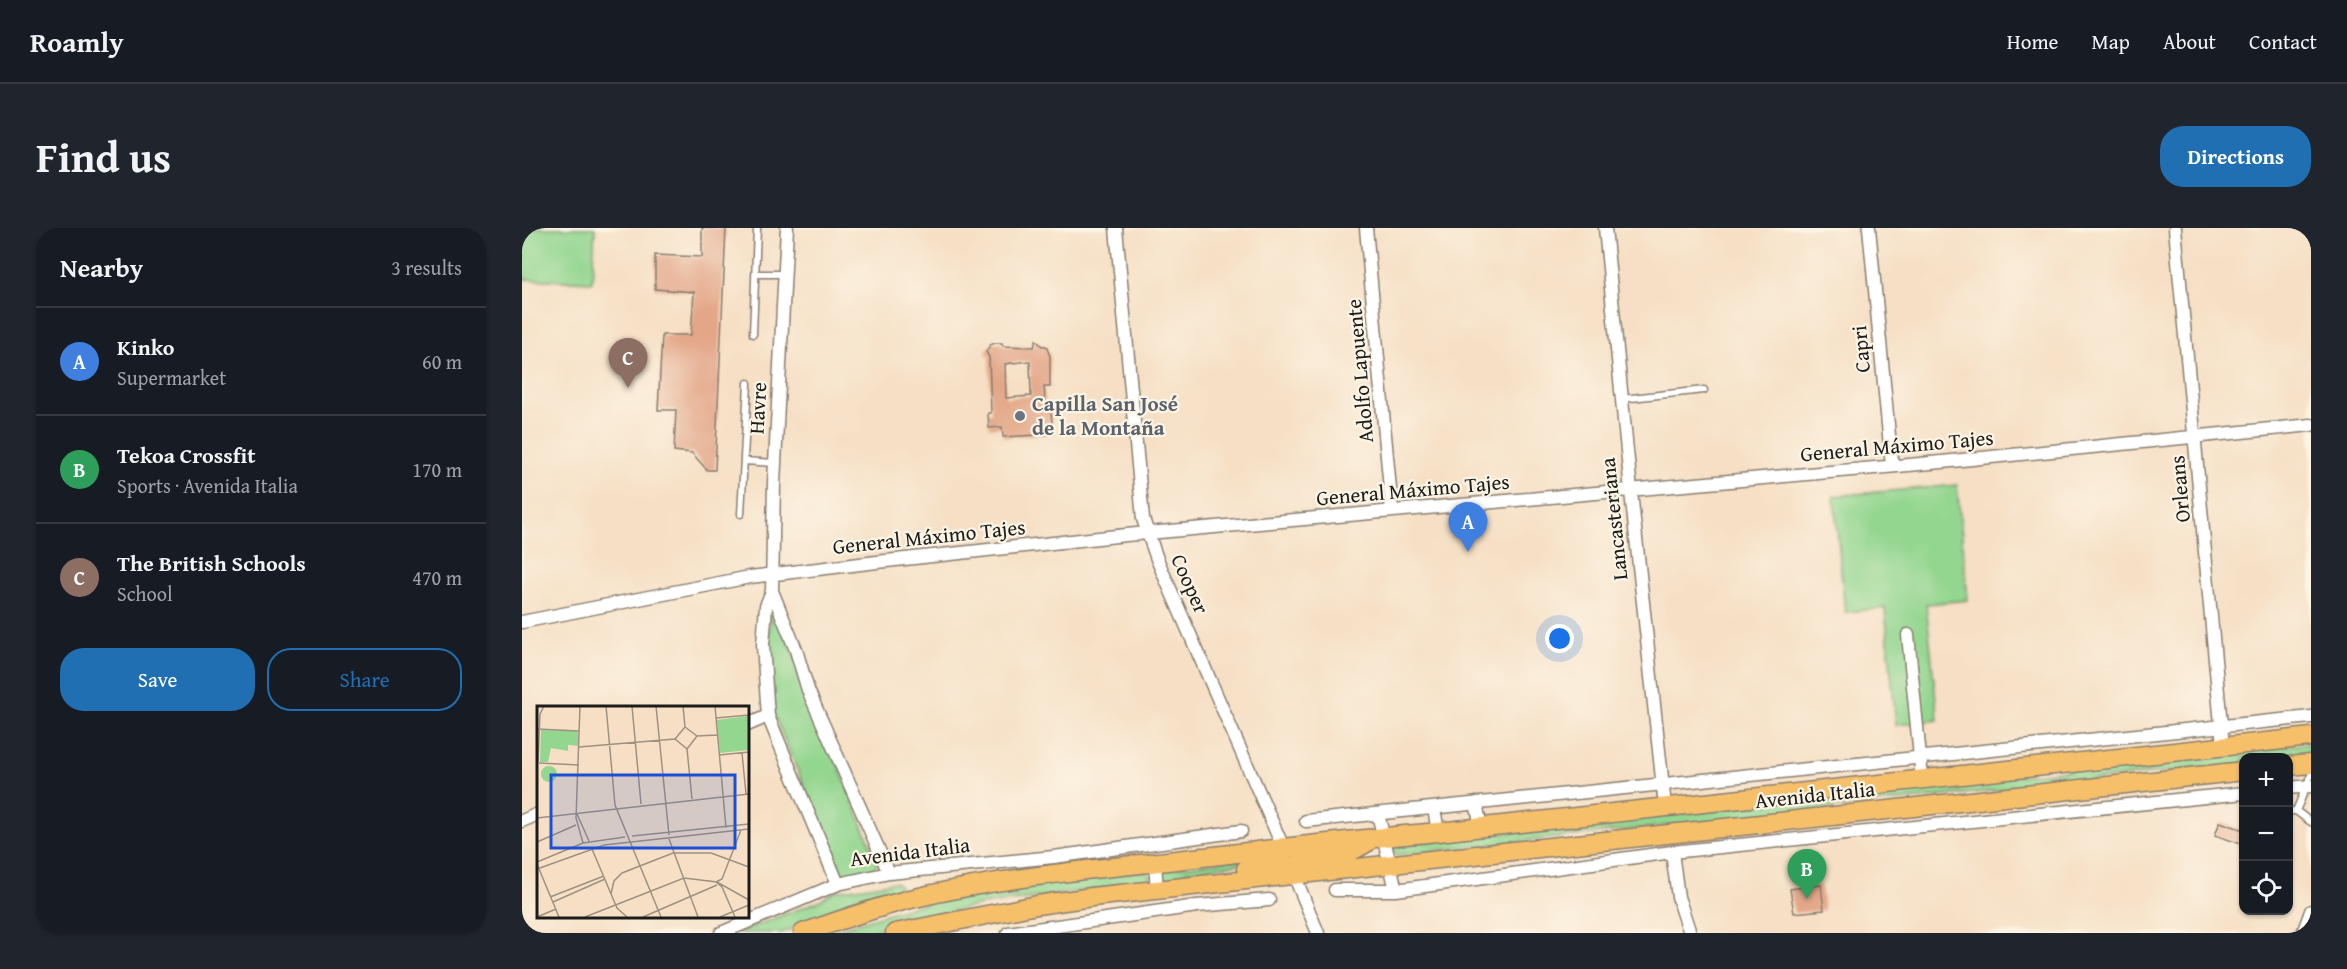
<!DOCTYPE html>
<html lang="en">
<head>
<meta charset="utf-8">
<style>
	body { margin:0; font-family:"Gentium Book Plus",serif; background:#20242c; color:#f1f3f6 }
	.controls { position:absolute; right:18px; bottom:18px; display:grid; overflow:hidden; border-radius:12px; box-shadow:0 2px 4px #0004 }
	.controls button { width:54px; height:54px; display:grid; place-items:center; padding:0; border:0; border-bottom:2px solid #363941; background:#171b24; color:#f1f3f6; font:30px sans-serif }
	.you { position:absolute; left:1038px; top:411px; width:21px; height:21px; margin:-15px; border:4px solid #fff; border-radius:50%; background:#1a73e8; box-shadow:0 0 0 9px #1a73e833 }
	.badge { display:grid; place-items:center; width:39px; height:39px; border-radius:50%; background:#1f6fb2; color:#fff; font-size:20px; font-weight:700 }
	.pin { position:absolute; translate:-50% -50px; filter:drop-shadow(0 2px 3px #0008) }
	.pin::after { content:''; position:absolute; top:32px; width:21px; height:18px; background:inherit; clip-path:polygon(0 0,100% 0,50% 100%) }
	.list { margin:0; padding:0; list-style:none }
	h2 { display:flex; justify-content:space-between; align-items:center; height:78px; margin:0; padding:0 24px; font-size:26px }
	h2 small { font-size:20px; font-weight:400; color:#9ea1a6 }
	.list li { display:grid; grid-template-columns:39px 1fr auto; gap:18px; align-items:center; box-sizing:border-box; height:108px; padding:0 24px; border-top:2px solid #363941 }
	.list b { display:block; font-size:22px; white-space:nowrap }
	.list p { margin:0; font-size:20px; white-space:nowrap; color:#9ea1a6 }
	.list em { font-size:20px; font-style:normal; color:#9ea1a6 }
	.actions { display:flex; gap:12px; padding:18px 24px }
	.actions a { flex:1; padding:14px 0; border:2px solid #1f6fb2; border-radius:24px; text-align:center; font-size:21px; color:#1f6fb2 }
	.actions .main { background:#1f6fb2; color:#fff }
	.icon { flex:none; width:33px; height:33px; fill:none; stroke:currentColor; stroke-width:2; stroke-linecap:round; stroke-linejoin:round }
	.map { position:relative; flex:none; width:1789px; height:705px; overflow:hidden; border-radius:24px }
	header { display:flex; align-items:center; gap:36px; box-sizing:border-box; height:84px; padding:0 30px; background:#171b24; border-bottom:2px solid #363941 }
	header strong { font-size:28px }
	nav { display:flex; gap:33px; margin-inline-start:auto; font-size:21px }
	.intro { display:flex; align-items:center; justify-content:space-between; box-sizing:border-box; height:144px; padding:0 36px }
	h1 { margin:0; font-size:42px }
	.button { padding:15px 27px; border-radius:24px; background:#1f6fb2; color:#fff; font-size:21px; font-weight:700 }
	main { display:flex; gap:36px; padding:0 36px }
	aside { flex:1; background:#171b24; border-radius:24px; box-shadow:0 2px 4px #0004 }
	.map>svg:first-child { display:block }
	.green { fill:#93d68f; stroke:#587956; stroke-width:1.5 }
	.building { fill:#e3a687; fill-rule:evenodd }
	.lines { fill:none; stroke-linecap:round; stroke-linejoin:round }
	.service-casing { stroke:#897e70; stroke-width:9 }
	.minor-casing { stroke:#897e70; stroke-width:15 }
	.primary-casing { stroke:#897e70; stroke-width:21 }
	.service { stroke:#fff; stroke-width:6 }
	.minor { stroke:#fff; stroke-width:12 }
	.primary { stroke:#f6c06b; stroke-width:18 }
	.worship-dot { fill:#6b7280; stroke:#fcf5e5; stroke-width:2 }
	.labels { text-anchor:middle; stroke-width:4.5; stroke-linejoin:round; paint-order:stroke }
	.street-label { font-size:21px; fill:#1c1c1c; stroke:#fcf5e5 }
	.worship-label { font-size:21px; font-weight:bold; fill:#5b616d; stroke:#fcf5e5; text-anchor:start }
	.inset-road { fill:none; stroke:#9f9181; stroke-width:1.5 }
	.view { fill:#1d4ed8; fill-opacity:0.15; stroke:#1d4ed8; stroke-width:3 }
	.inset-edge { fill:none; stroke:#1c1c1c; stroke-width:3 }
</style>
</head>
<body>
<header>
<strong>Roamly</strong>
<nav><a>Home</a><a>Map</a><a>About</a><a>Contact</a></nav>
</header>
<div class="intro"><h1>Find us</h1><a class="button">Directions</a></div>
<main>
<aside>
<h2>Nearby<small>3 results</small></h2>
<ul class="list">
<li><span class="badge" style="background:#3f7fe0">A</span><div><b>Kinko</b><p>Supermarket</p></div><em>60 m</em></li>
<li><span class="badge" style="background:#2e9e5b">B</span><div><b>Tekoa Crossfit</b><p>Sports · Avenida Italia</p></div><em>170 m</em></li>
<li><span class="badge" style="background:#8d6e63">C</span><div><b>The British Schools</b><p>School</p></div><em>470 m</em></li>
</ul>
<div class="actions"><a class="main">Save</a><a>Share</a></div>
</aside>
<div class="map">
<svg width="1789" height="705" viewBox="0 0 1789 705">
	<rect width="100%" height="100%" fill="#fcf5e5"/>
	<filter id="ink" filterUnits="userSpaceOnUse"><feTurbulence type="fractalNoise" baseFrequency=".0167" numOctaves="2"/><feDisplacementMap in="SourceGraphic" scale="12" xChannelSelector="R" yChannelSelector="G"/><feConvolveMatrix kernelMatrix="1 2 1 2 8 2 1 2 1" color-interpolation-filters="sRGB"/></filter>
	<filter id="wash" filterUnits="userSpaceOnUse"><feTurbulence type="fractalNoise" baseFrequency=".008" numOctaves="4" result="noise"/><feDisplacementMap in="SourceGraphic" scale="24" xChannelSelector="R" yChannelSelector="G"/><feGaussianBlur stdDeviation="1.35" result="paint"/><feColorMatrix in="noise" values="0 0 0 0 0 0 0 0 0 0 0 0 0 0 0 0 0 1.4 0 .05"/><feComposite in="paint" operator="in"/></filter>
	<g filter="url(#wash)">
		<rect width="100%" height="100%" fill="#f6dfc4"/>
		<path class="green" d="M0,0h73l-3,54 -70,-3z
			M1435,257l11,115 -42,4 12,116 -42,5 -11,-117 -40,4 -11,-116z
			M251,383l3,1 99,244 2,9 -5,6 -24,4 -9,-7 -65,-153 -6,-71 3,-32z
			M1789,515v13l-67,2 -1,6 -847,91 -3,-6 3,-4z
			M751,627l1,4 -86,12 -16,9h-7l-4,-5 2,-6z
			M625,643l4,6 -4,5 -165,23 -67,14 -49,14h-38c27,-9 55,-19 83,-26 77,-19 157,-28 236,-36z
			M374,654l6,7v4l-80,25 -41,15h-44l82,-32 16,-10z"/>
		<g id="blocks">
			<path class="building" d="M180,0h24l-11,242h-8l-15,-17 -18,-2 2,-41h-18l4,-75h29l3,-43 -39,-3v-34l47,2z
				M514,112l6,6h4l4,10v31h-6l2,24h5l2,23 -50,3 -1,-10 -13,1 -1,-15h3l-2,-56 -3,-5 4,-7 5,-2h7l1,3 31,1zM508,133l1,35 -25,2 -1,-34z
				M1698,594l24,8v15l-29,-10z
				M1299,657l3,25 -30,3 -4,-24z"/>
		</g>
	</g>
	<g filter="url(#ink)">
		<use href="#blocks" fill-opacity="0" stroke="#897e70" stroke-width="1.5"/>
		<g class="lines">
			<g class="service-casing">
				<path id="service" d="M233,46h29
					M231,106l4,-106
					M1100,171l82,-9
					M222,233l31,2
					M219,286l7,-131
					M1766,583h8l15,-36
					M1774,583l15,11"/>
			</g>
			<g class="minor-casing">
				<path id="minor" d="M265,0l-13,255 -2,108 24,59 12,40 81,183
					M594,0l27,291 14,40 129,295
					M844,0l26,283
					M1083,0l27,273 33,305
					M1347,0l23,238
					M1653,0l48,518
					M250,363l-6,15 -3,39 5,71 70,168
					M0,394l228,-45 127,-15 249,-27 816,-73 369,-37
					M1386,407l14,143
					M225,497l21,-9
					M1766,560l23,-2
					M954,575l5,24
					M912,580l4,24
					M856,586l18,76
					M0,593l16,-7
					M784,593l1005,-104
					M1150,624l6,45 12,36
					M633,634l2,29
					M770,642l26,63
					M813,662h61l276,-38 572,-59
					M199,705l117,-49 51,-11 165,-16 187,-26
					M486,705l189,-27 72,-6
					M1781,705l8,-22"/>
			</g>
			<g class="primary-casing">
				<path id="primary" d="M1766,538l23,-2
					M724,641l23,-3 13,-7 1,-12
					M772,647l2,-8 4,-6 52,-10 16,-9
					M281,705c37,-13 74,-26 112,-35 92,-22 186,-29 279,-40 81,-9 162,-19 244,-26l873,-95
					M373,705l142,-28 55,-8 1152,-126"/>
			</g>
			<use href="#service" class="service"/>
			<use href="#minor" class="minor"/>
			<use href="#primary" class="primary"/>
		</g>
	</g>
	<circle class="worship-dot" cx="498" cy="188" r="6"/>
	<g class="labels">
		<g class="street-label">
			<text transform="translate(1339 121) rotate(-95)" y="7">Capri</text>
			<text transform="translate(838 143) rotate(-95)" y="7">Adolfo Lapuente</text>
			<text transform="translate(236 180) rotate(-87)" y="7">Havre</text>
			<text transform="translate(1375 218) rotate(-5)" y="7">General Máximo Tajes</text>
			<text transform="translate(1658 261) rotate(-95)" y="7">Orleans</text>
			<text transform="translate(891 262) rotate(-5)" y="7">General Máximo Tajes</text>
			<text transform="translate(1092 291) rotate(-96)" y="7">Lancasteriana</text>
			<text transform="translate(407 309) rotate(-6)" y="7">General Máximo Tajes</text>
			<text transform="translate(668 356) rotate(66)" y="7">Cooper</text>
			<text transform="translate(1293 567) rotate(-6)" y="7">Avenida Italia</text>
			<text transform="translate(388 624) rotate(-7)" y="7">Avenida Italia</text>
		</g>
		<g class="worship-label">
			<text x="510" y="183">Capilla San José<tspan x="510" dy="24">de la Montaña</tspan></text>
		</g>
	</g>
	<g transform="translate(15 478)">
		<rect width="212" height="212" fill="#f6dfc4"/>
		<path d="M211,10v34l-28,3 -3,-33zM4,24l37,1 1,15 -11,-1v6l-17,-3 -3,14h-8zM4 68a8 8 0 1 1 16 0a8 8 0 1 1-16 0Z" fill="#93d68f"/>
		<path class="inset-road" d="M43,0l-4,112 7,25M69,0l9,99 46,112M95,0l9,98M119,0l13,129M146,0l2,21M178,0l11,122M179,12l33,-3M0,23l42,2M42,41l96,-8M150,43l10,-13 20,-1M205,47l4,41M182,49l30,-3M1,56l2,-48 4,-8M2,57l40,2M155,93l-5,-50 -12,-10 10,-12 12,9M40,108l12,27M0,112l212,-24M95,130l117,-12M132,133l29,78M0,136l39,-17M55,143l25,59 10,9M0,156l46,-19 42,-6M0,158l22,53M0,163l67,-24 145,-16M74,188l3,-13 8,-8 51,-20h38l38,14M13,191l54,-21M16,196l52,-23M0,211l19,-8M48,211l99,-39 33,4 32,18M106,211l74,-32M183,211l29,-12M198,211l-13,-30 -6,-5 6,-3 19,-49"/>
		<path class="view" d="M14,69h184v73h-184z"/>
		<rect width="212" height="212" class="inset-edge"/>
	</g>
</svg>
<div class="controls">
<button>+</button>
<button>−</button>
<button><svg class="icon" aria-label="locate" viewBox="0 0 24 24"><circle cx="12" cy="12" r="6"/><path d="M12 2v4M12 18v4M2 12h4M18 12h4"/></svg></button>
</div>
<div class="you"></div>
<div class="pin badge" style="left:946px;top:324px;background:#3f7fe0">A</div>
<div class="pin badge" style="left:1285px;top:671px;background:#2e9e5b">B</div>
<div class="pin badge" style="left:106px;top:160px;background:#8d6e63">C</div>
</div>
</main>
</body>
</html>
